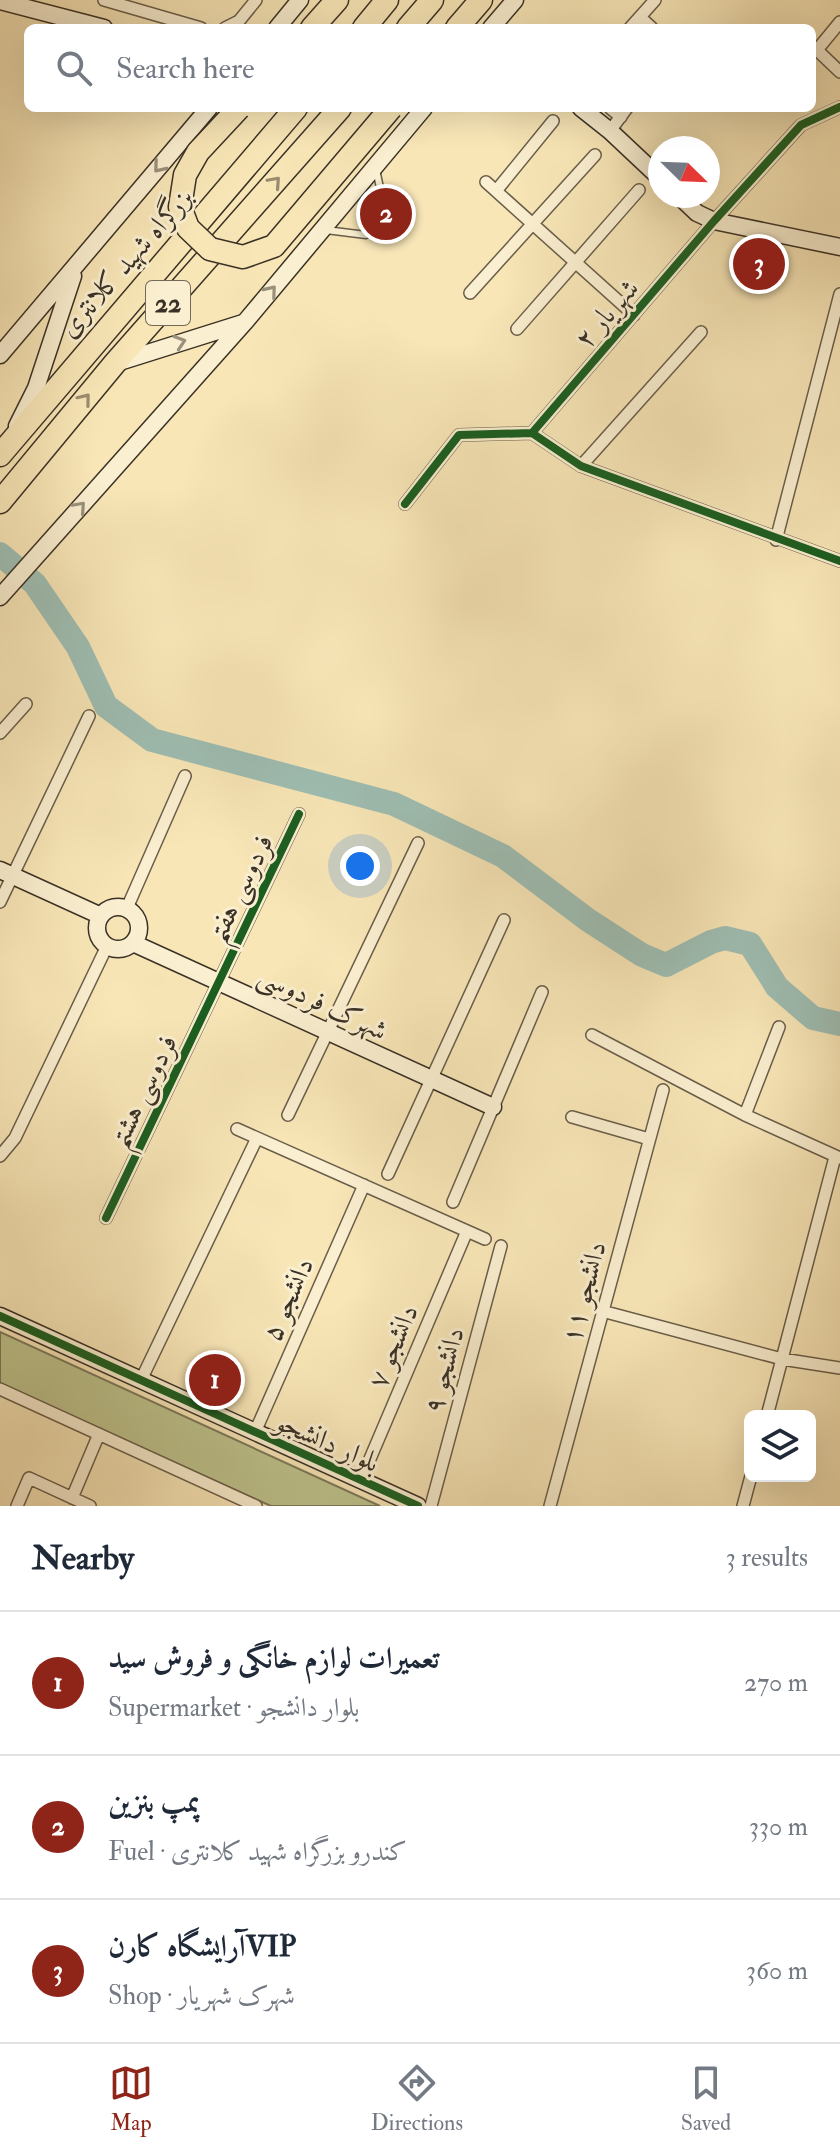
<!DOCTYPE html>
<html lang="en">
<head>
<meta charset="utf-8">
<style>
	body { margin:0; font-family:"IM FELL Double Pica",Amiri,serif; background:#f6f6f7; color:#1f2937 }
	.controls { position:absolute; right:24px; bottom:24px; display:grid; overflow:hidden; border-radius:12px; box-shadow:0 8px 32px #0002 }
	.controls button { width:72px; height:72px; display:grid; place-items:center; padding:0; border:0; border-bottom:2px solid #e0e1e3; background:#fff; color:#1f2937; font:40px sans-serif }
	.compass { position:absolute; left:648px; top:136px; width:72px; height:72px; border-radius:50%; background:#fff; box-shadow:0 8px 32px #0002; rotate:113deg }
	.you { position:absolute; left:360px; top:866px; width:28px; height:28px; margin:-20px; border:6px solid #fff; border-radius:50%; background:#1a73e8; box-shadow:0 0 0 12px #1a73e833 }
	.badge { display:grid; place-items:center; width:52px; height:52px; border-radius:50%; background:#8f2418; color:#fff; font-size:26px; font-weight:700 }
	.pin { position:absolute; translate:-50% -50%; border:4px solid #fff; box-shadow:0 2px 8px #0006 }
	.list { margin:0; padding:0; list-style:none }
	h2 { display:flex; justify-content:space-between; align-items:center; height:104px; margin:0; padding:0 32px; font-size:34px }
	h2 small { font-size:26px; font-weight:400; color:#747a83 }
	.list li { display:grid; grid-template-columns:52px 1fr auto; gap:24px; align-items:center; box-sizing:border-box; height:144px; padding:0 32px; border-top:2px solid #e0e1e3 }
	.list b { display:block; font-size:30px; white-space:nowrap }
	.list p { margin:0; font-size:26px; white-space:nowrap; color:#747a83 }
	.list em { font-size:26px; font-style:normal; color:#747a83 }
	.icon { flex:none; width:44px; height:44px; fill:none; stroke:currentColor; stroke-width:2; stroke-linecap:round; stroke-linejoin:round }
	.map { position:relative; flex:none; width:840px; height:1506px; overflow:hidden }
	.search { position:absolute; background:#fff; box-shadow:0 8px 32px #0002; left:24px; right:24px; top:24px; height:88px; display:flex; align-items:center; gap:20px; box-sizing:border-box; padding:0 28px; border-radius:12px; color:#747a83; font-size:30px }
	.sheet { height:536px; background:#fff }
	nav { display:flex; justify-content:space-around; align-items:center; box-sizing:border-box; height:112px; border-top:2px solid #e0e1e3; background:#fff; font-size:22px; color:#747a83 }
	nav a { display:grid; justify-items:center; gap:4px }
	nav .on { color:#8f2418 }
	.map>svg:first-child { display:block }
	.green { fill:#bec48e; stroke:#7c7a5a; stroke-width:2 }
	.lines { fill:none; stroke-linecap:round; stroke-linejoin:round }
	.river { stroke:#9ebeb3; stroke-width:24 }
	.lane-casing { stroke:#6a5e4a; stroke-width:9 }
	.street-casing { stroke:#6a5e4a; stroke-width:14 }
	.secondary-casing { stroke:#3a3126; stroke-width:19 }
	.highway-casing { stroke:#3a3126; stroke-width:25 }
	.lane { stroke:#faefd0; stroke-width:6 }
	.street { stroke:#faefd0; stroke-width:11 }
	.secondary { stroke:#faefd0; stroke-width:16 }
	.highway { stroke:#f8e6b7; stroke-width:22 }
	.highway-bridge-casing { stroke:#3a3126; stroke-width:25; stroke-linecap:butt }
	.highway-bridge { stroke:#f8e6b7; stroke-width:22 }
	.cycleway-casing { stroke:#faefd0; stroke-width:13 }
	.cycleway { stroke:#1b5e20; stroke-width:8 }
	.oneway { stroke:#9a907b }
	.oneway2 { stroke:#998c6e }
	.labels { text-anchor:middle; stroke-width:6; stroke-linejoin:round; paint-order:stroke }
	.shield { fill:#faefd0; stroke:#746a59; stroke-width:2 }
	.shield-label { font-size:26px; font-weight:bold; fill:#3a3126 }
	.street-label { font-size:28px; fill:#3a3126; stroke:#faefd0 }
</style>
</head>
<body>
<div class="map">
<svg width="840" height="1506" viewBox="0 0 840 1506">
	<rect width="100%" height="100%" fill="#f8e6b7"/>
	<filter id="stains"><feTurbulence type="fractalNoise" baseFrequency=".0025" numOctaves="4"/><feColorMatrix values="0 0 0 0 .2 0 0 0 0 .09 0 0 0 0 .02 0 0 0 .5 -.17"/></filter>
	<radialGradient id="worn" r=".72"><stop offset=".6" stop-color="#630" stop-opacity="0"/><stop offset="1" stop-color="#630" stop-opacity=".3"/></radialGradient>
	<path class="green" d="M0,1332l380,174h-109l-271,-122z"/>
	<g class="lines">
		<path class="river" d="M0,554l35,30 43,63 28,59 46,34 242,64 109,52 85,64 54,35 24,10 45,-23 14,-4 25,6 27,43 36,31 27,6"/>
		<g class="lane-casing">
			<path id="lane" d="M326,230l40,5 20,-21 8,-18 -14,-8 -4,-19"/>
		</g>
		<g class="street-casing">
			<path id="street" d="M104,0l97,28
				M640,17l12,11
				M840,22l-23,28 23,22
				M225,28l14,-7 17,-21
				M630,28l25,-28
				M610,108l11,9
				M610,131l17,-23
				M486,182l148,133
				M496,191l57,-70
				M470,293l125,-138
				M517,329l122,-139
				M532,433l182,-212 87,-96 39,-18
				M581,466l120,-134
				M405,504l54,-69 73,-2 49,33 259,95
				M776,540l64,-246
				M0,733l26,-29
				M0,902l89,-186
				M127,908l58,-132
				M592,1035l153,80 95,43
				M288,1115l130,-272
				M745,1115l34,-88
				M572,1117l77,22
				M237,1129l248,110
				M0,1156l15,-18 92,-192
				M388,1174l116,-254
				M453,1202l89,-210
				M106,1218l193,-404
				M602,1311l180,48 58,9
				M141,1380l116,-242
				M0,1389l256,117
				M767,1416l68,-259
				M255,1432l109,-247
				M361,1480l106,-249
				M72,1498l27,-64
				M17,1506l12,-28 61,28
				M431,1506l70,-260
				M550,1506l113,-416
				M743,1506l8,-30"/>
		</g>
		<g class="secondary-casing">
			<path id="secondary" d="M0,1l104,27
				M277,28l23,-28
				M491,28l24,-28
				M581,108l29,23 50,47
				M679,196l18,17 17,8 126,26
				M0,355l209,-247
				M116,363l127,-40
				M17,426l19,-38 37,-112
				M0,597l245,-275 179,-214
				M0,870l101,46
				M97 928a21 21 0 1 1 42 0a21 21 0 1 1-42 0Z
				M133,943l360,164
				M0,1316l418,190"/>
		</g>
		<g class="highway-casing">
			<path id="highway" d="M312,28l25,-28
				M364,28l23,-28
				M408,28l24,-28
				M457,28l24,-28
				M0,455l296,-347
				M0,502l115,-139 225,-255"/>
		</g>
		<use href="#lane" class="lane"/>
		<use href="#street" class="street"/>
		<use href="#secondary" class="secondary"/>
		<use href="#highway" class="highway"/>
		<g class="highway-bridge-casing">
			<path id="highway-bridge" d="M239,108l-41,44 -13,23 -5,32 8,21 22,21 33,8 31,-11 117,-138"/>
		</g>
		<use href="#highway-bridge" class="highway-bridge"/>
		<g class="cycleway-casing">
			<path id="cycleway" d="M532,433l182,-212 87,-96 39,-18
				M405,504l54,-69 73,-2 49,33 259,95
				M106,1218l193,-404
				M0,1316l418,190"/>
		</g>
		<use href="#cycleway" class="cycleway"/>
	</g>
	<defs><path id="oneway-chevron" d="M-2-3.5L2.5 0L-2 3.5" fill="none" stroke-width="1.6" stroke-linecap="round" stroke-linejoin="round" transform="scale(2)"/></defs>
	<g class="oneway">
		<use href="#oneway-chevron" transform="translate(159 167) rotate(130)"/>
		<use href="#oneway-chevron" transform="translate(271 291) rotate(-50)"/>
		<use href="#oneway-chevron" transform="translate(180 342) rotate(-18)"/>
		<use href="#oneway-chevron" transform="translate(80 507) rotate(-48)"/>
	</g>
	<g class="oneway2">
		<use href="#oneway-chevron" transform="translate(275 182) rotate(-48)"/>
		<use href="#oneway-chevron" transform="translate(85 399) rotate(-51)"/>
	</g>
	<g class="labels">
		<rect class="shield" x="146" y="281" width="44" height="44" rx="6"/>
		<g class="shield-label">
			<text x="168" y="312">22</text>
		</g>
		<g class="street-label">
			<text transform="translate(125 262) rotate(-49)" y="10">بزرگراه شهید کلانتری</text>
			<text transform="translate(606 313) rotate(-49)" y="10">۲ شهریار</text>
			<text transform="translate(239 888) rotate(-64)" y="10">فردوسی هفتم</text>
			<text transform="translate(323 1002) rotate(25)" y="10">شهرک فردوسی</text>
			<text transform="translate(142 1091) rotate(-64)" y="10">فردوسی هشتم</text>
			<text transform="translate(583 1292) rotate(-75)" y="10">دانشجو ۱۱</text>
			<text transform="translate(287 1299) rotate(-66)" y="10">دانشجو ۵</text>
			<text transform="translate(392 1346) rotate(-67)" y="10">دانشجو ۷</text>
			<text transform="translate(443 1370) rotate(-75)" y="10">دانشجو ۹</text>
			<text transform="translate(328 1441) rotate(24)" y="10">بلوار دانشجو</text>
		</g>
	</g>
	<rect width="100%" height="100%" filter="url(#stains)"/>
	<rect width="100%" height="100%" fill="url(#worn)"/>
</svg>
<div class="controls">
<button><svg class="icon" aria-label="layers" viewBox="0 0 24 24"><path d="M12 4l9 5-9 5-9-5zM3 14l9 5 9-5"/></svg></button>
</div>
<svg class="compass" viewBox="-18 -18 36 36"><path d="M0-13l5 13h-10z" fill="#e53935"/><path d="M0 13l5-13h-10z" fill="#747a83"/></svg>
<div class="you"></div>
<div class="pin badge" style="left:215px;top:1380px">1</div>
<div class="pin badge" style="left:386px;top:214px">2</div>
<div class="pin badge" style="left:759px;top:264px">3</div>
<div class="search"><svg class="icon" aria-label="search" viewBox="0 0 24 24"><circle cx="10" cy="10" r="6"/><path d="M15 15l6 6"/></svg>Search here</div>
</div>
<section class="sheet">
<h2>Nearby<small>3 results</small></h2>
<ul class="list">
<li><span class="badge">1</span><div><b>تعمیرات لوازم خانگی و فروش سید</b><p>Supermarket · بلوار دانشجو</p></div><em>270 m</em></li>
<li><span class="badge">2</span><div><b>پمپ بنزین</b><p>Fuel · کندرو بزرگراه شهید کلانتری</p></div><em>330 m</em></li>
<li><span class="badge">3</span><div><b>آرایشگاه کارنVIP</b><p>Shop · شهرک شهریار</p></div><em>360 m</em></li>
</ul>
</section>
<nav>
<a class="on"><svg class="icon" aria-label="map" viewBox="0 0 24 24"><path d="M3 6l6-2 6 2 6-2v14l-6 2-6-2-6 2zM9 4v14M15 6v14"/></svg>Map</a>
<a><svg class="icon" aria-label="directions" viewBox="0 0 24 24"><path d="M12 3l9 9-9 9-9-9zM9 14v-3h6M13 9l2 2-2 2"/></svg>Directions</a>
<a><svg class="icon" aria-label="saved" viewBox="0 0 24 24"><path d="M7 4h10v16l-5-4-5 4z"/></svg>Saved</a>
</nav>
</body>
</html>
